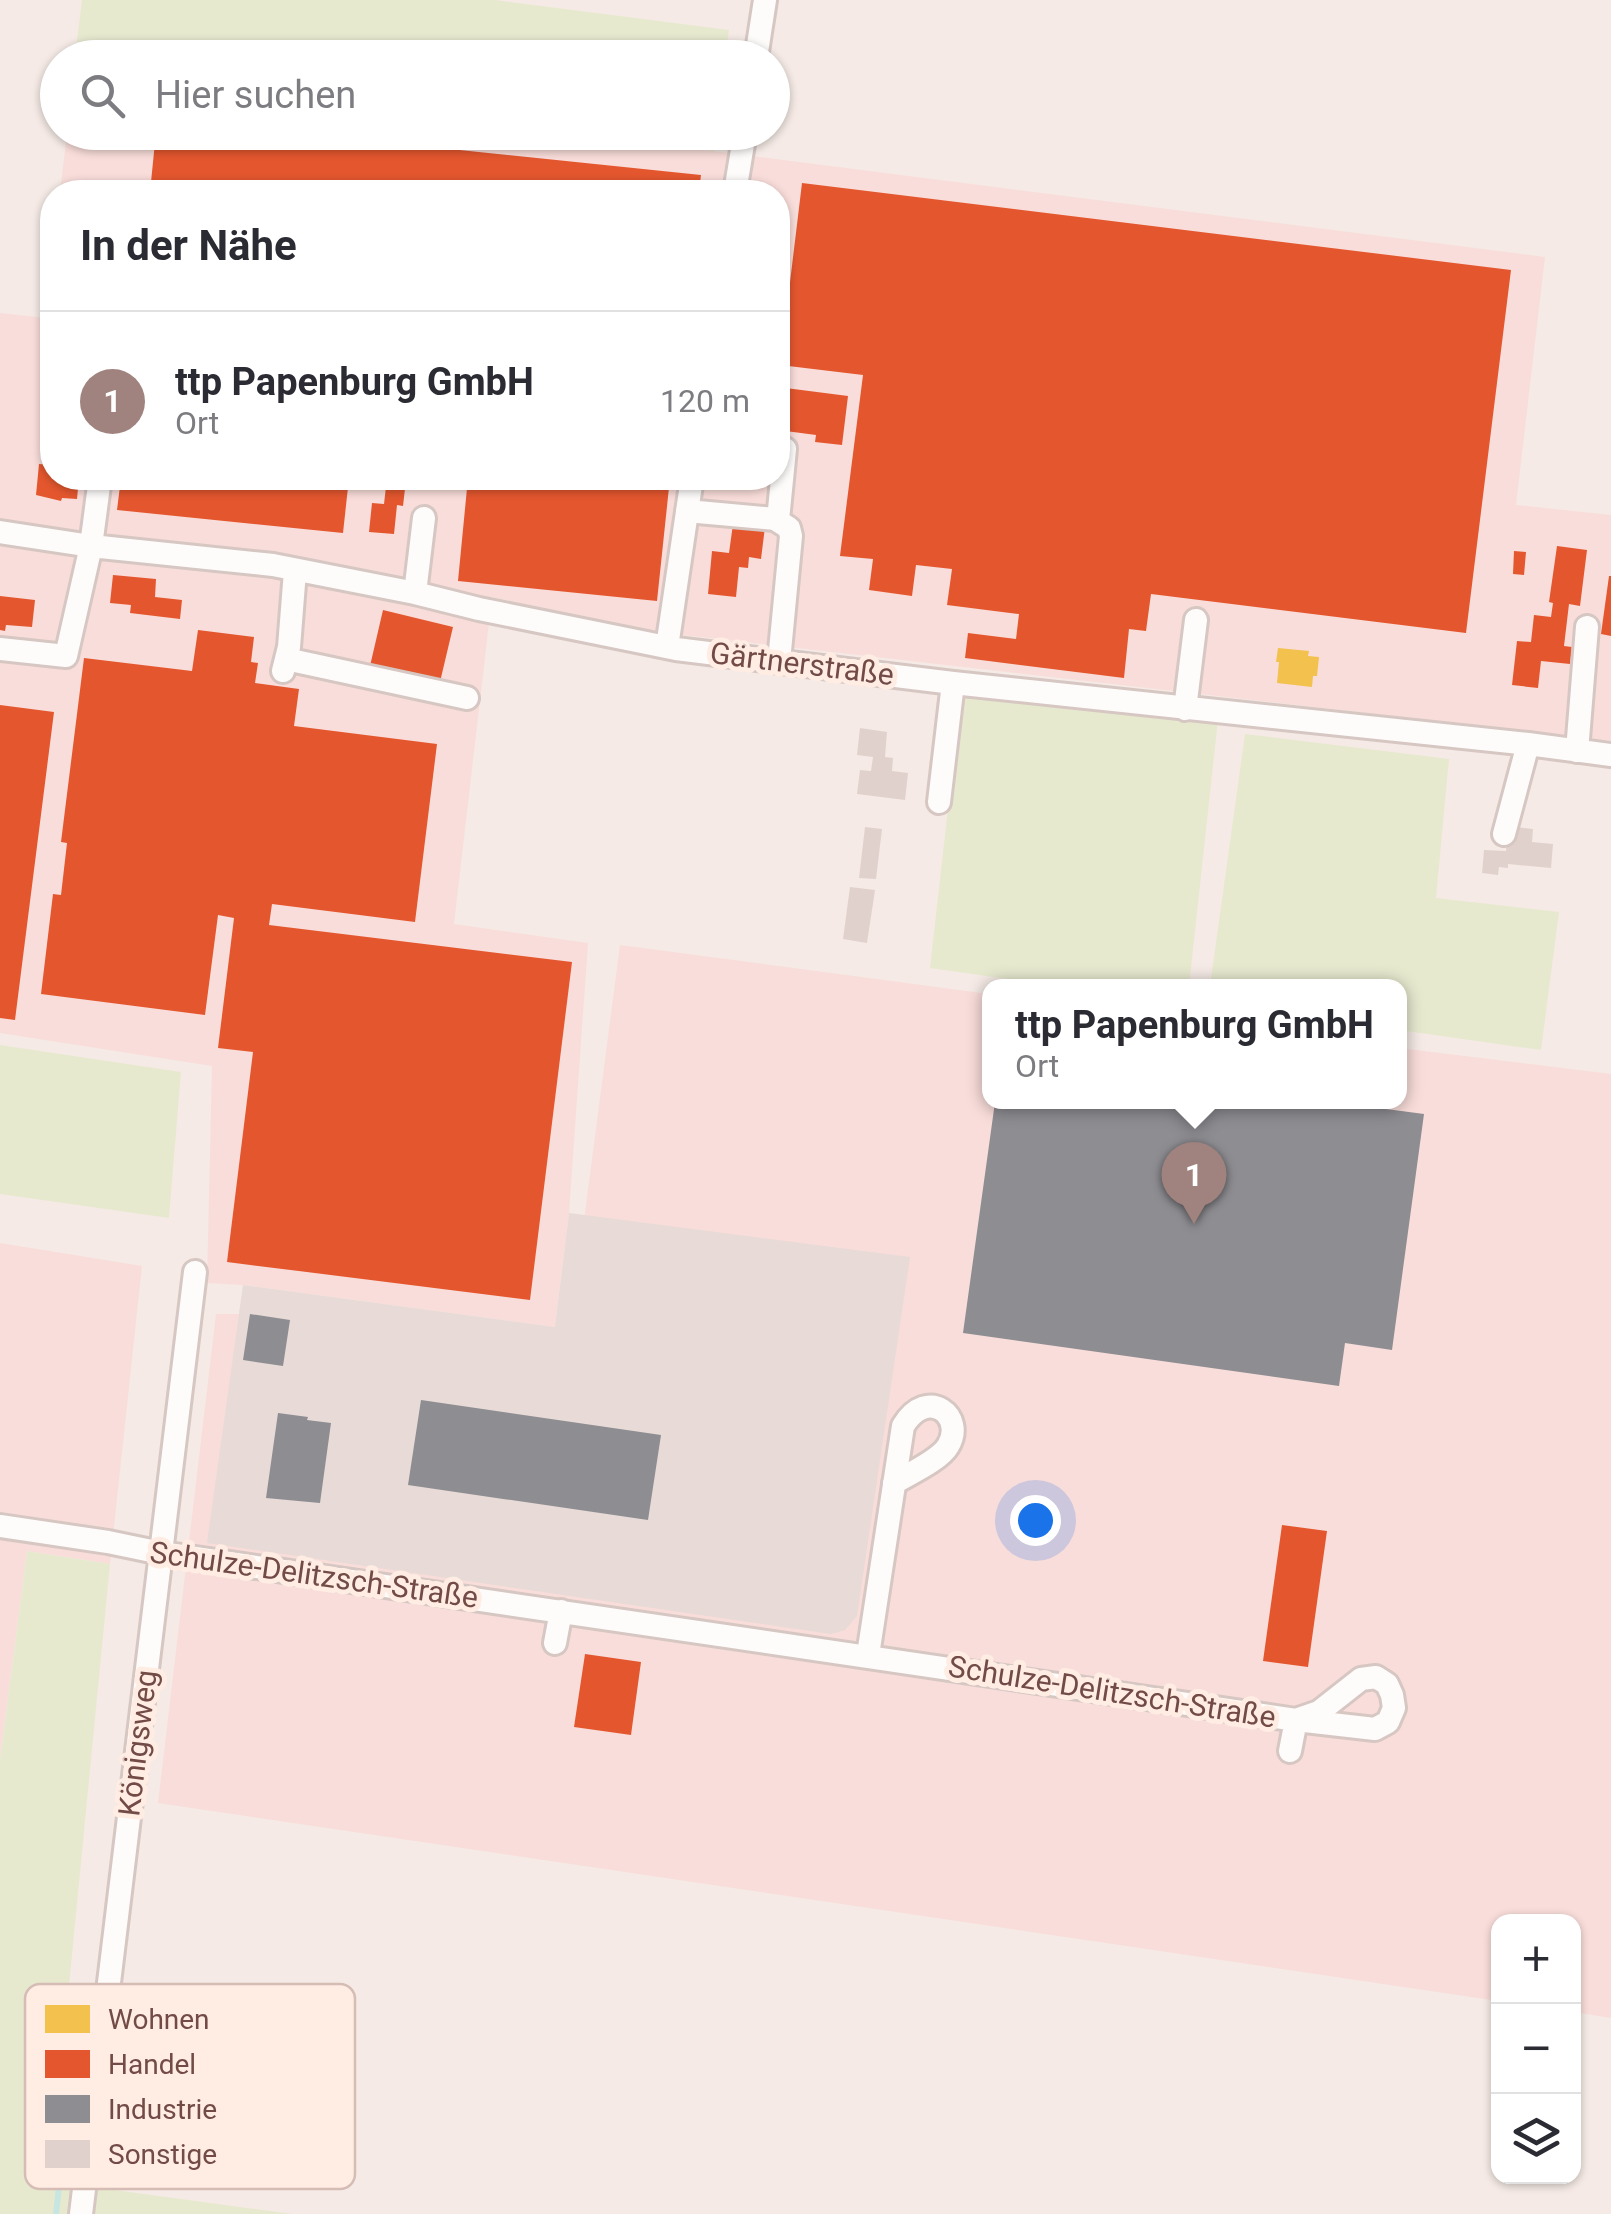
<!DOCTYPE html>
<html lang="de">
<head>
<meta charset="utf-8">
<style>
	body { margin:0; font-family:Roboto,sans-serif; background:#f7f7f7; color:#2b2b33 }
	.controls { position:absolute; right:30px; bottom:30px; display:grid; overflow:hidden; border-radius:20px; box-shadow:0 2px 8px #0004 }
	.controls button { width:90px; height:90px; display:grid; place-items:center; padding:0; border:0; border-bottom:2px solid #e1e1e2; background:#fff; color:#2b2b33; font:50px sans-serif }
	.you { position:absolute; left:1035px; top:1520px; width:35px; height:35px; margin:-25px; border:8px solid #fff; border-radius:50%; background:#1a73e8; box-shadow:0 0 0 15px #1a73e833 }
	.badge { display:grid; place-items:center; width:65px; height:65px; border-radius:50%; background:#a0827e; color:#fff; font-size:32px; font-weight:700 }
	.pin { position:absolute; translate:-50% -82px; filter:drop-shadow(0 2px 5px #0008) }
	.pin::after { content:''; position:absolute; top:52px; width:35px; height:30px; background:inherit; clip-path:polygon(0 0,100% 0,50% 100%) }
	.popup { position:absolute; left:982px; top:979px; width:425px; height:130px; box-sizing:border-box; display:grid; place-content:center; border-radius:20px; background:#fff; filter:drop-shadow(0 2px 8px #0005); font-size:32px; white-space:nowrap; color:#7c7c81 }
	.popup b { font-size:38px; color:#2b2b33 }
	.popup::after { content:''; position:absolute; left:50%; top:100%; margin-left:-20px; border:20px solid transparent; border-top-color:#fff }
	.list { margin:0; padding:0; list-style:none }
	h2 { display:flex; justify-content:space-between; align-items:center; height:130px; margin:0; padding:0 40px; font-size:42px }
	h2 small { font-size:32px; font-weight:400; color:#7c7c81 }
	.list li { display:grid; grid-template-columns:65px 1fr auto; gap:30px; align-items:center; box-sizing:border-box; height:180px; padding:0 40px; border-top:2px solid #e1e1e2 }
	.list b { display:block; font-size:38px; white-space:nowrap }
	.list p { margin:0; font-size:32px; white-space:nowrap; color:#7c7c81 }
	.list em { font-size:32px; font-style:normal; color:#7c7c81 }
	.icon { flex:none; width:55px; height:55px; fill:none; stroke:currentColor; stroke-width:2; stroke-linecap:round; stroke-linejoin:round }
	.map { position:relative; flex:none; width:1611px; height:2214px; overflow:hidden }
	.search { position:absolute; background:#fff; box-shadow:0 2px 8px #0004; left:40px; top:40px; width:750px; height:110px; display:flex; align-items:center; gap:25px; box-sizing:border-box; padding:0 35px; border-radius:55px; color:#7c7c81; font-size:38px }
	.panel { position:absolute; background:#fff; box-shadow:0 2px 8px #0004; left:40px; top:180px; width:750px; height:310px; border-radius:40px }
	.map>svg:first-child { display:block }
	.commercial { fill:#f9ddda }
	.industrial { fill:#e8dad6 }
	.green { fill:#e7e9cf }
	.homes { fill:#f2c14e }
	.shops { fill:#e4572e }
	.industry { fill:#8d8d92 }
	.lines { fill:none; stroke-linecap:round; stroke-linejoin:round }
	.stream { stroke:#c7e6e1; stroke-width:6 }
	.building { fill:#e1d1cd }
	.minor-casing { stroke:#d6c7c3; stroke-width:28 }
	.minor { stroke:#fefcfb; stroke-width:22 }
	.labels { text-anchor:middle; stroke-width:10; stroke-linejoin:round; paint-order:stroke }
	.street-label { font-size:30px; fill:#724a46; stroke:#ffede4 }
	.key { fill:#ffede4; stroke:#d5bcb5; stroke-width:2.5 }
	.key-label { font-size:28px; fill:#724a46 }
</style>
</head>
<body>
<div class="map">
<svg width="1611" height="2214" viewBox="0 0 1611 2214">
	<rect width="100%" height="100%" fill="#f5eae5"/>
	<path class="commercial" d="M67,133h504l974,124 -29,248 95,10v226l-964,-110 -155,-34 -38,327 134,19 -19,270 -14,114 -312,-42 -36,-2 5,-217 -212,-33v-720l46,5 6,-57v217h726v-286h-718z
		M620,945l369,49v108h410v-54l212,26v944l-37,-6v-90h-76v79l-1340,-198 58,-489h34l316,44z
		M0,1243l142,23 -32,298 -83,-13 -27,208z"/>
	<path class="industrial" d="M569,1213l341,44 -53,359 -12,14 -14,4 -624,-91 36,-258 312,42z"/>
	<path class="green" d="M82,0h413l234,30 -4,28 -650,-1z
		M571,133h145l-2,18z
		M968,692l250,28 -29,266h-131l-128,-18 30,-266z
		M1245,734l204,25 -13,139 123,14 -18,138 -142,-20v-44h-189z
		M0,1045l181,27 -12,146 -169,-24z
		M27,1551l83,13 -58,597 28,5 -6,48h-74v-455z
		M90,2186l10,2 192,26h-205z"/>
	<path class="homes" d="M1278,648l31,3 -1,5 11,1 -2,19h-4l-1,11 -35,-4 2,-21h-3z"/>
	<path class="shops" d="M156,132h130l415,43 -2,17h-549z
		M802,183l709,87 -45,363 -315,-39 -5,37 -17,-2 -5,49 -159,-20 3,-25 48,6 3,-25 -72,-9 5,-36 -36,-4 -4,31 -43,-6 4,-31 -33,-3 23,-181 -83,-10z
		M778,387l70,9 -6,49 -27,-3 1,-7 -38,-5z
		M39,464l13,1v13h27l-2,21 -15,-1 -1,3 -25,-6z
		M121,478h228l-6,55 -226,-23z
		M387,478l19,2 -3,26 -6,-1 -3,29 -25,-2 3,-29 12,1z
		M468,478h202l-13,123 -199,-20z
		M733,524l32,3 -4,32 -12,-2 -1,11 -9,-1 -3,30 -28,-3 4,-43 17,2z
		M1557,546l30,4 -7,56 -11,-2 -5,42 8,1 -2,17 -29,-3 -3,27 -26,-3 5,-44 14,1 3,-27 17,2 2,-14 -4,-1z
		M1514,551l12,1 -2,23 -11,-1z
		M113,575l43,4 -1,18 27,3 -2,19 -50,-6 1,-8 -21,-2z
		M1609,576h2v60l-10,-2z
		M0,596l35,4 -3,27 -26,-2 -1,6 -5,-1z
		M383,610l70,17 -13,55 -70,-16z
		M198,630l56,7 -3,25 7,1 -3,20 44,6 -5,37 143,18 -22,178 -143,-18 -3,21 303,37 -42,338 -303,-38 26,-210 -35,-4 16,-130 -16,-3 -13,100 -164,-21 12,-100 8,1 6,-52 -6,-1 23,-184 108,13z
		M0,705l54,7 -39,308 -15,-2z
		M1282,1525l45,6 -19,136 -45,-6z
		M585,1654l56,8 -10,73 -57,-8z"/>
	<path class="industry" d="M995,1102h338l91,12 -32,236 -47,-7 -6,43 -376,-53z
		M250,1314l40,6 -7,46 -40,-6z
		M421,1400l240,35 -13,85 -240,-35z
		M278,1413l30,4 -1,3 24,3 -11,80 -54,-5z"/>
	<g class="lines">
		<path class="stream" d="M56,2214l6,-55"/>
	</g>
	<path class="building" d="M860,728l27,4 -2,25 8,1 -1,13 16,2 -3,27 -48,-6 3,-24 11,1 2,-14 -16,-2z
		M1508,826l25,3 -1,13 21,2 -2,24 -43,-4v4l-9,-1 -1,8 -16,-2 2,-23 22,1z
		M865,827l17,2 -6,50 -17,-1z
		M850,887l25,3 -8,53 -24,-4z"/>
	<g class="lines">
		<g class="minor-casing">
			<path id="minor" d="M756,58l9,-58
				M735,192l10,-60
				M778,445l7,4 -7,71
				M687,511l88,8 14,9 2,8 -12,125
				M0,532l91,14 182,19 142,28 64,16 197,40 277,34 575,61 83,11
				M415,593l9,-75
				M667,647l25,-169
				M0,649l66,7 25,-110 9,-68
				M286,659l181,39
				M283,671l6,-24 6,-76
				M1185,709l11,-89
				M1577,751l10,-124
				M939,802l14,-119
				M1504,834l24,-90
				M0,1526l108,16 53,11 1135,167 79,9 13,-7 6,-14 -2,-13 -5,-11 -11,-7 -15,2 -42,33 -23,8 -6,31
				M555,1643l6,-32
				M868,1655l35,-229c25,-41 63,-9 45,20 -8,14 -39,28 -54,37
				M81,2214l114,-942"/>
		</g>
		<use href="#minor" class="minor"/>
	</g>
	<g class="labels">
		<g class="street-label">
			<text transform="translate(802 664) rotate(7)" y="10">Gärtnerstraße</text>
			<text transform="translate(314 1575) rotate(8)" y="10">Schulze-Delitzsch-Straße</text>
			<text transform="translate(1112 1692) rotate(9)" y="10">Schulze-Delitzsch-Straße</text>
			<text transform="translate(138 1743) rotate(-83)" y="10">Königsweg</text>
		</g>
	</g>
	<rect x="25" y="1984" width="330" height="205" rx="15" class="key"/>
	<rect x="45" y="2005" width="45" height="28" fill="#f2c14e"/>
	<rect x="45" y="2050" width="45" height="28" fill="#e4572e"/>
	<rect x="45" y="2095" width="45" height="28" fill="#8d8d92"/>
	<rect x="45" y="2140" width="45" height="28" fill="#e1d1cd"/>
	<g class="key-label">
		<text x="108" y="2029">Wohnen</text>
		<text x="108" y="2074">Handel</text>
		<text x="108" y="2119">Industrie</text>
		<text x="108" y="2164">Sonstige</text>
	</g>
</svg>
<div class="controls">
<button>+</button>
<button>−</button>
<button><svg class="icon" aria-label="layers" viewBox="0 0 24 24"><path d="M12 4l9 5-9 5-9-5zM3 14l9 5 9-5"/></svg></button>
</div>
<div class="you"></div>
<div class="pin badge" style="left:1194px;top:1224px">1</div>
<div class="popup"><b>ttp Papenburg GmbH</b>Ort</div>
<div class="search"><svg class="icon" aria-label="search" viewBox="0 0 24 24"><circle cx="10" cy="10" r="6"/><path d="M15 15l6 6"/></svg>Hier suchen</div>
<section class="panel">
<h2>In der Nähe<small></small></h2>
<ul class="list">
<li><span class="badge">1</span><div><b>ttp Papenburg GmbH</b><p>Ort</p></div><em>120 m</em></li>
</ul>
</section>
</div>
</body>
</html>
